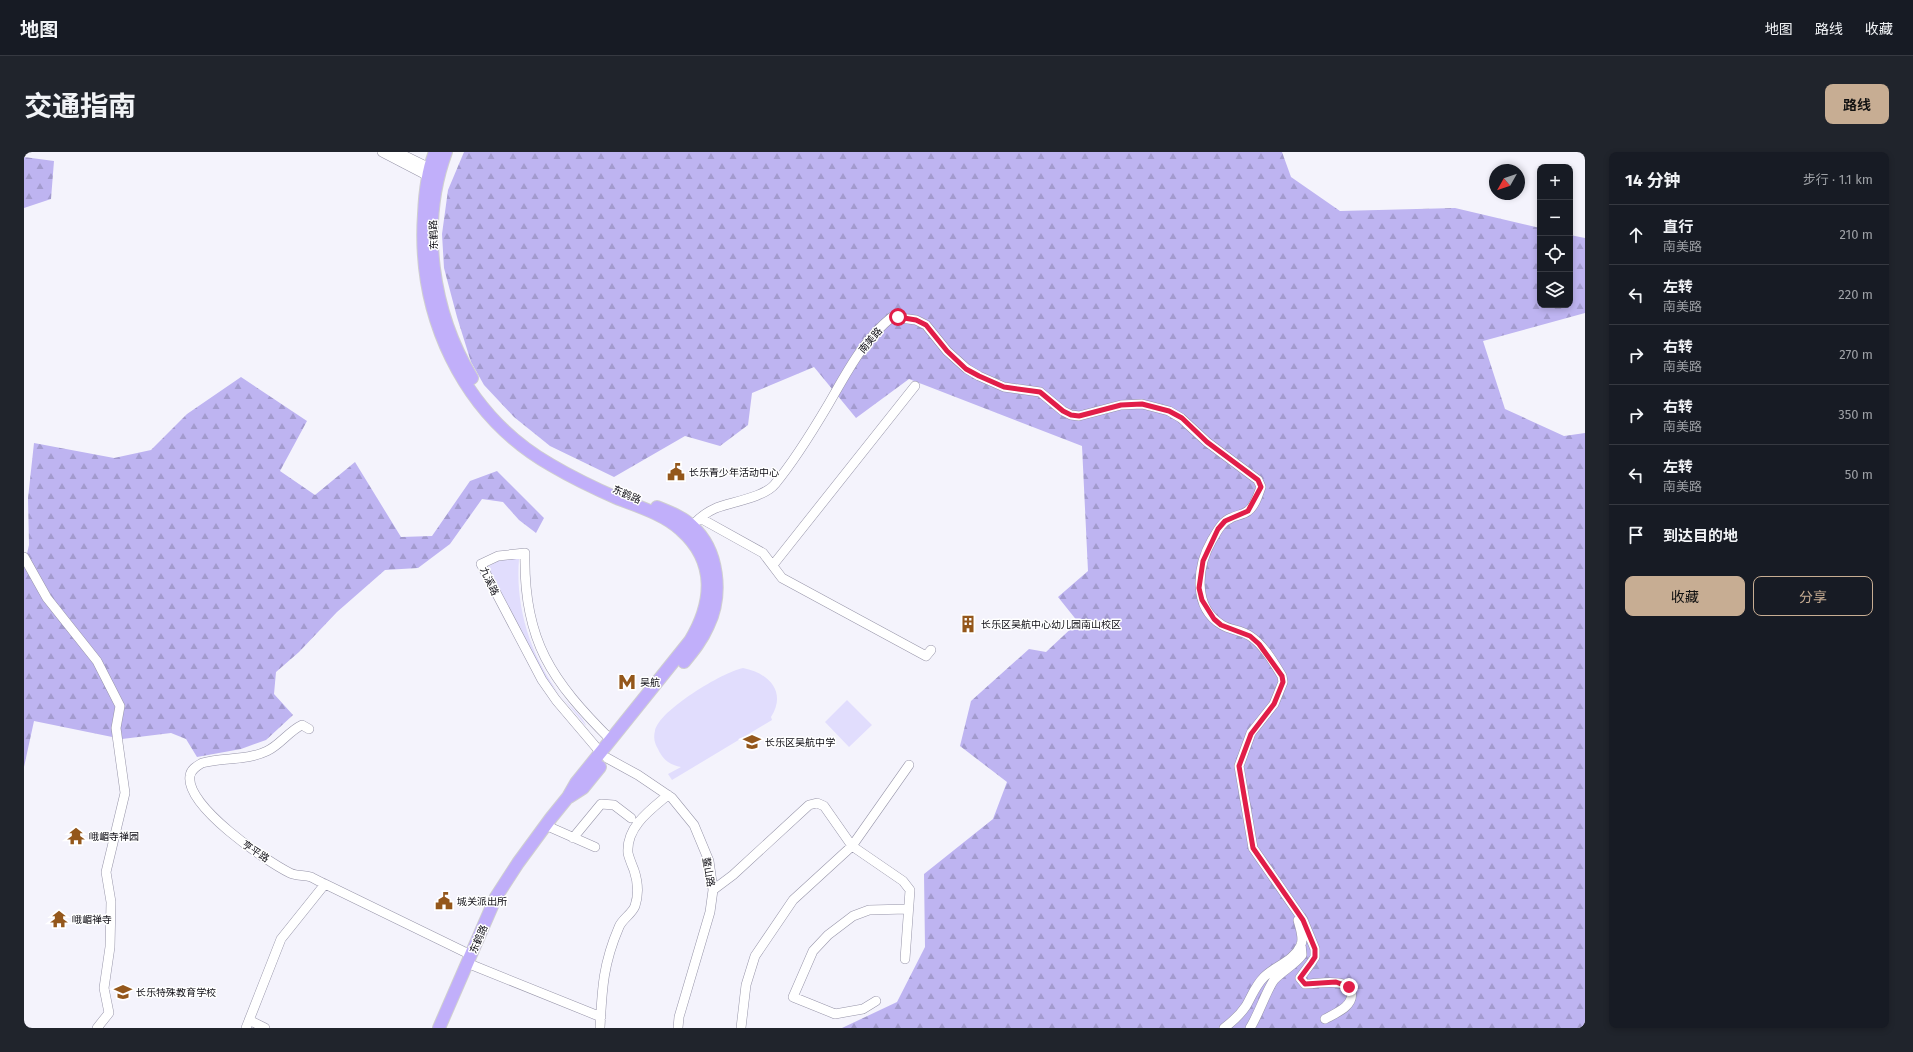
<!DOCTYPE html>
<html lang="zh">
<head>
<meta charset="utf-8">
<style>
	body { margin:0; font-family:"Fira Sans","Noto Sans SC",sans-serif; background:#20242c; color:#f1f3f6 }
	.controls { position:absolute; right:12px; top:12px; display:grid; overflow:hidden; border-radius:8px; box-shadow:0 2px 6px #0003 }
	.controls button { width:36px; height:36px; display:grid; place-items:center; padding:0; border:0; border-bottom:1px solid #363941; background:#171b24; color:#f1f3f6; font:20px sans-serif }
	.compass { position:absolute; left:1465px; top:12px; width:36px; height:36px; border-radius:50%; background:#171b24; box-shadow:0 2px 6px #0003; rotate:230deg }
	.stop { position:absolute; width:12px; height:12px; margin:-9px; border:3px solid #e11d48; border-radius:50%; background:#fff }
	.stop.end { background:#e11d48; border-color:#fff; box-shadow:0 1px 4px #0008 }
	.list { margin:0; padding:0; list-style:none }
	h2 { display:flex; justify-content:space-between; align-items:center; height:52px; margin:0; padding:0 16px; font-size:17px }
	h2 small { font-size:13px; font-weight:400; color:#9ea1a6 }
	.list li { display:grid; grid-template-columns:26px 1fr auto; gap:12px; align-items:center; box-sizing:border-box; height:60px; padding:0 16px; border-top:1px solid #363941 }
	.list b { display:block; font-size:15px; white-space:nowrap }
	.list p { margin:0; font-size:13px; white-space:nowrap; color:#9ea1a6 }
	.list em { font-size:13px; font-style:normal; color:#9ea1a6 }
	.actions { display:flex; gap:8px; padding:12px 16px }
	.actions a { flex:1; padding:9px 0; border:1px solid #c7ad93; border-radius:8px; text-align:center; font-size:14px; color:#c7ad93 }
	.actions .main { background:#c7ad93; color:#111 }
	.icon { flex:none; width:22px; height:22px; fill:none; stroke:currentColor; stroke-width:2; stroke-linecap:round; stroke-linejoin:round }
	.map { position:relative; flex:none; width:1561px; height:876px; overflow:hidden; border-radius:8px }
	header { display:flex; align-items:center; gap:24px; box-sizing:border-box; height:56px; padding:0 20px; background:#171b24; border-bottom:1px solid #363941 }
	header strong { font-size:19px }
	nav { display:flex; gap:22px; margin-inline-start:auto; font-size:14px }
	.intro { display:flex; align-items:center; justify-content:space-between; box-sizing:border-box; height:96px; padding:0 24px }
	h1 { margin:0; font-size:28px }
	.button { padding:10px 18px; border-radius:8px; background:#c7ad93; color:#111; font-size:14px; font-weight:700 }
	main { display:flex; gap:24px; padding:0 24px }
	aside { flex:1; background:#171b24; border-radius:8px; box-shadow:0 2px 6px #0003 }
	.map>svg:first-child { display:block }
	.grass { fill:#e1ddfd }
	.forest { fill:url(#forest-firs) }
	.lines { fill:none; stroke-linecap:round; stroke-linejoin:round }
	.minor-casing { stroke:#9795a9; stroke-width:10 }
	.major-casing { stroke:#cfcfd0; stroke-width:14 }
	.minor { stroke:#fff; stroke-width:9 }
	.major { stroke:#c1affa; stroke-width:12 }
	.route { stroke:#e11d48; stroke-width:5 }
	.labels { text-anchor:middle; stroke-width:3; stroke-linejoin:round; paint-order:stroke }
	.street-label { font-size:10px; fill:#0f0e15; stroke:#fff }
	.poi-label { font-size:10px; fill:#0f0e15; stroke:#fff; text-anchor:start }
</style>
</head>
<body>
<header>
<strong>地图</strong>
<nav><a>地图</a><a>路线</a><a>收藏</a></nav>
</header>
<div class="intro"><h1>交通指南</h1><a class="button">路线</a></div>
<main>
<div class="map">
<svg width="1561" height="876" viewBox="0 0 1561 876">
	<defs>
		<pattern id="forest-firs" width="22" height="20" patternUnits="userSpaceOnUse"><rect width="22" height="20" fill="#beb4f1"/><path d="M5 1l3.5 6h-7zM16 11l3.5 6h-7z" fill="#a29ace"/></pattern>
	</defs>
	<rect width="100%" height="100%" fill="#f4f3fc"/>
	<path class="grass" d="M488,406l7,1c-4,49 12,98 42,137 6,7 24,23 25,30l-41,-49 -57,-110 9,-6z
		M719,516c26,5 44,24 28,49l1,3 -100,60 -4,-6 13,-7c-11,-2 -18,-7 -23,-18 -3,-5 -5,-11 -3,-18 4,-21 68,-59 88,-63z
		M823,548l25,25 -23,22 -24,-25z"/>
	<path class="forest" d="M440,0h818l9,25 49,34 115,-3 85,20v77h30v-70l15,3v75l-102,28 22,68 59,27 21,-3v595h-743l55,-26 28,-55 -1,-73 69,-55 14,-37 -47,-36 11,-45 58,-52 17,3 32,-30 -20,-25 30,-26 -6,-125 -173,-67 -53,39 -42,-51 -62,26 -4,32 -28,21 -35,-10 -71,41 -64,-31 -36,-29 -30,-32 -13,-23 -14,-45 -13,-49 -2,-34 6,-44z
		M0,5l30,4 -3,38 -27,9z
		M217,225l66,44 -27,50 35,24 40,-33 46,75 31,-1 38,-55 27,-10 47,47 -8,15 -17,-13 -16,-18 -21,-3 -32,45 -32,24 -33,2 -48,42 -38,40 -23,20 -2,22 19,21 -27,25 -25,9 -44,8 -11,-18 -15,-6 -49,6 -88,-18 -10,46v-200l5,-22 -1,-47 6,-55 80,15 37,-8 36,-36z"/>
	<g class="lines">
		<g class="minor-casing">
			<path id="minor" d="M358,0l50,26
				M373,0l39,19
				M676,366l63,35 19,25 144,78 5,-6
				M668,374c7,-8 15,-14 24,-18 16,-6 49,-11 59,-24 20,-24 37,-52 53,-79 18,-31 35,-65 64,-88l24,3 10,5 21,26 20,18 12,7 25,11 36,5 23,19 8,4 8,1 42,-11 21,-1 27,7 12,7 26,24 51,38 3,7c-3,8 -6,19 -13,24 -5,4 -12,4 -17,7 -10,4 -14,14 -19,22 -15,26 -20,67 10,85 8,5 19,5 28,11 13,8 24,27 32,40l1,6 -9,22 -23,29 -12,33 14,82 50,72 12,29v8l-4,6 -11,15 5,6c12,0 27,-4 38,0 4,2 7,4 8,8 4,14 -17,22 -26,27
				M0,405l23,41 50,63 23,45 -4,22 9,65 -19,79 5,30 -1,45 -6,41 5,25 -12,15
				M749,413l142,-179
				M285,577l-7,-4c-13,6 -22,20 -35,26 -21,10 -43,6 -65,12 -5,3 -11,6 -12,13 -5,30 76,85 100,97 6,3 14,2 21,4 4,2 9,5 14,7l146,71
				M577,601l-45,-53 -14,-20 -61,-116 17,-8 27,-3c-2,88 27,128 86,187
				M583,606l31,17 34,23 22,27 15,36 4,29 -3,22 -31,105 -1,11
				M521,673l50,22
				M549,686l28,-34 13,1 17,13
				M689,738l20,-15 76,-70 8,-2 7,3 28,40 51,35 7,9 -5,69
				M443,811l134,54
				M852,849l-13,8 -28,5 -42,-17 20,-46 15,-16 25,-19 16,-6 38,-1
				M225,868l16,8
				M222,876l35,-89 44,-55
				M576,876c2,-39 3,-64 19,-101 3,-8 13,-13 16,-21 4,-12 3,-24 -1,-36 -2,-5 -5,-12 -6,-17 -2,-26 22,-43 40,-58
				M717,876l5,-43 9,-29 38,-56 59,-54 57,-81
				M1200,876c8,-6 16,-13 22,-22 6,-10 9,-20 18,-29 11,-11 30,-16 37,-32 3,-8 -1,-17 -3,-25
				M1226,876c8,-12 17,-39 24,-48 9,-10 21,-15 28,-25l-1,-11"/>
		</g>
		<g class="major-casing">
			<path id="major" d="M411,0c-8,20 -10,40 -11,62 -7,101 38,200 127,251 22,13 45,24 68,34 21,8 46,16 62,31 36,32 32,73 9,111l-114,142 -8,14 -17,21 -33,45 -22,34 -57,131
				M422,0c-27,73 -14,160 26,226
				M633,355c12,5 26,10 35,19 27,24 31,69 16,100 -6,14 -15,25 -24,36
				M545,645l14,-9 17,-21"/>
		</g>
		<use href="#minor" class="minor"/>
		<use href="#major" class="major"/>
	</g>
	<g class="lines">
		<path class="route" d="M874,165l18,3 10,5 21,26 19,18 13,7 25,11 36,5 23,19 8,4 8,1 42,-11 21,-1 27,7 13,7 25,24 51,38 3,7 -13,24 -23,10 -7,8 -15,32 -4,27 3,12 12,19 7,6 29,11 9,8 23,32 1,6 -9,22 -23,30 -12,32 14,82 50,72 12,29v8l-4,6 -11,15 5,6 31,-2 13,5"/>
	</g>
	<defs>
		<g id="civic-bare" transform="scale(1.38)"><path d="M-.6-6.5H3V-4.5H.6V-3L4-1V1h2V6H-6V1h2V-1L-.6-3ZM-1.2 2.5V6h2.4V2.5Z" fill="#94571b" stroke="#fff" stroke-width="2.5" paint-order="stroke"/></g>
		<g id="building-bare" transform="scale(1.38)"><path d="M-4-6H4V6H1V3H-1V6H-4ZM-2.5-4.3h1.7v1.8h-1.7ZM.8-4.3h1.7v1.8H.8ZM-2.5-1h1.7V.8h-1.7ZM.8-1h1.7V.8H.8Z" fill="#94571b" stroke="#fff" stroke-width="2.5" paint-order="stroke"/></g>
		<g id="metro-bare" transform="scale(1.38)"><path d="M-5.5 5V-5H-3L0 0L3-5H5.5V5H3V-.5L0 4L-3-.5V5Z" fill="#94571b" stroke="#fff" stroke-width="2.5" paint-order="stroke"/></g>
		<g id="school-bare" transform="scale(1.38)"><path d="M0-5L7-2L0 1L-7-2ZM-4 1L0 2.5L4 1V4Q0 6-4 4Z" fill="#94571b" stroke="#fff" stroke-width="2.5" paint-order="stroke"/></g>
		<g id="temple-bare" transform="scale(1.38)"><path d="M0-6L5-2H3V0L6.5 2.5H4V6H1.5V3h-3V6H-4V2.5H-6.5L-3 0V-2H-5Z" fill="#94571b" stroke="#fff" stroke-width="2.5" paint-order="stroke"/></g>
	</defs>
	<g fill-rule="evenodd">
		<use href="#civic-bare" x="652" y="320"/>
		<use href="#building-bare" x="944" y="472"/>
		<use href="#metro-bare" x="603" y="530"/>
		<use href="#school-bare" x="728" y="590"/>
		<use href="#temple-bare" x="52" y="684"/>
		<use href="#civic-bare" x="420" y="749"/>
		<use href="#temple-bare" x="35" y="767"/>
		<use href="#school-bare" x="99" y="840"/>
	</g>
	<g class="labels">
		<g class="street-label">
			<text transform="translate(409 83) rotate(-92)" y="4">东鹤路</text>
			<text transform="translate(846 188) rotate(-50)" y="4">南美路</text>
			<text transform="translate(603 342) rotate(23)" y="4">东鹤路</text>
			<text transform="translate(466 429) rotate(65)" y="4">九溪路</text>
			<text transform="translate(232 699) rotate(34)" y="4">亨平路</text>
			<text transform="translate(685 720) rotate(80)" y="4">鳌山路</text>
			<text transform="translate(454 787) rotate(-67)" y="4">东鹤路</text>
		</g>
		<g class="poi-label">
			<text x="665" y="324">长乐青少年活动中心</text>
			<text x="957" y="476">长乐区吴航中心幼儿园南山校区</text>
			<text x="616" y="534">吴航</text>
			<text x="741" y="594">长乐区吴航中学</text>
			<text x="65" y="688">峨嵋寺禅园</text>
			<text x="433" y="753">城关派出所</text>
			<text x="48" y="771">峨嵋禅寺</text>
			<text x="112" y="844">长乐特殊教育学校</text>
		</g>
	</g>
</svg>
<div class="controls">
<button>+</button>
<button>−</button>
<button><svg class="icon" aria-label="locate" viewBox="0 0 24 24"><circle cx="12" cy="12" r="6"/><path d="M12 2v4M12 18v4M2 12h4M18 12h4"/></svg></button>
<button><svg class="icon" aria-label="layers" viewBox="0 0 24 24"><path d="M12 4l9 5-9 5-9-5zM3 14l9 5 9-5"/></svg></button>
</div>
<svg class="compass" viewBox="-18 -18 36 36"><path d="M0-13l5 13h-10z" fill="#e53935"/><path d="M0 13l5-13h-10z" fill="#9ea1a6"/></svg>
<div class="stop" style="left:874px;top:165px"></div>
<div class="stop end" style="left:1325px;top:835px"></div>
</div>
<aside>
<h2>14 分钟<small>步行 · 1.1 km</small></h2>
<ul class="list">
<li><svg class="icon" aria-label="ahead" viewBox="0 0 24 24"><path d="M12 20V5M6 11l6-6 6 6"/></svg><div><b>直行</b><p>南美路</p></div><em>210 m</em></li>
<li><svg class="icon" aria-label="left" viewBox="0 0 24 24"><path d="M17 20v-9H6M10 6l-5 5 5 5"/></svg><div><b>左转</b><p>南美路</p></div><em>220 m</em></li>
<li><svg class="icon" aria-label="right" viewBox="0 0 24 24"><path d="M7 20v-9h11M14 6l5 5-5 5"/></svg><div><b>右转</b><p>南美路</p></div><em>270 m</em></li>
<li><svg class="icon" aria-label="right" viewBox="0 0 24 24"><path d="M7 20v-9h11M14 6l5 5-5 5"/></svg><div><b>右转</b><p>南美路</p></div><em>350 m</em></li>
<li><svg class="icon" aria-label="left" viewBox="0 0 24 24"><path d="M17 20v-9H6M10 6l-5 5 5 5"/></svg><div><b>左转</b><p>南美路</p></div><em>50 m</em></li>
<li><svg class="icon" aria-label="arrive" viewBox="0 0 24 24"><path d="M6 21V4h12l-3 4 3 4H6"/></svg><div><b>到达目的地</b></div></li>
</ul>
<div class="actions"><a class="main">收藏</a><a>分享</a></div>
</aside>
</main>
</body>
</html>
